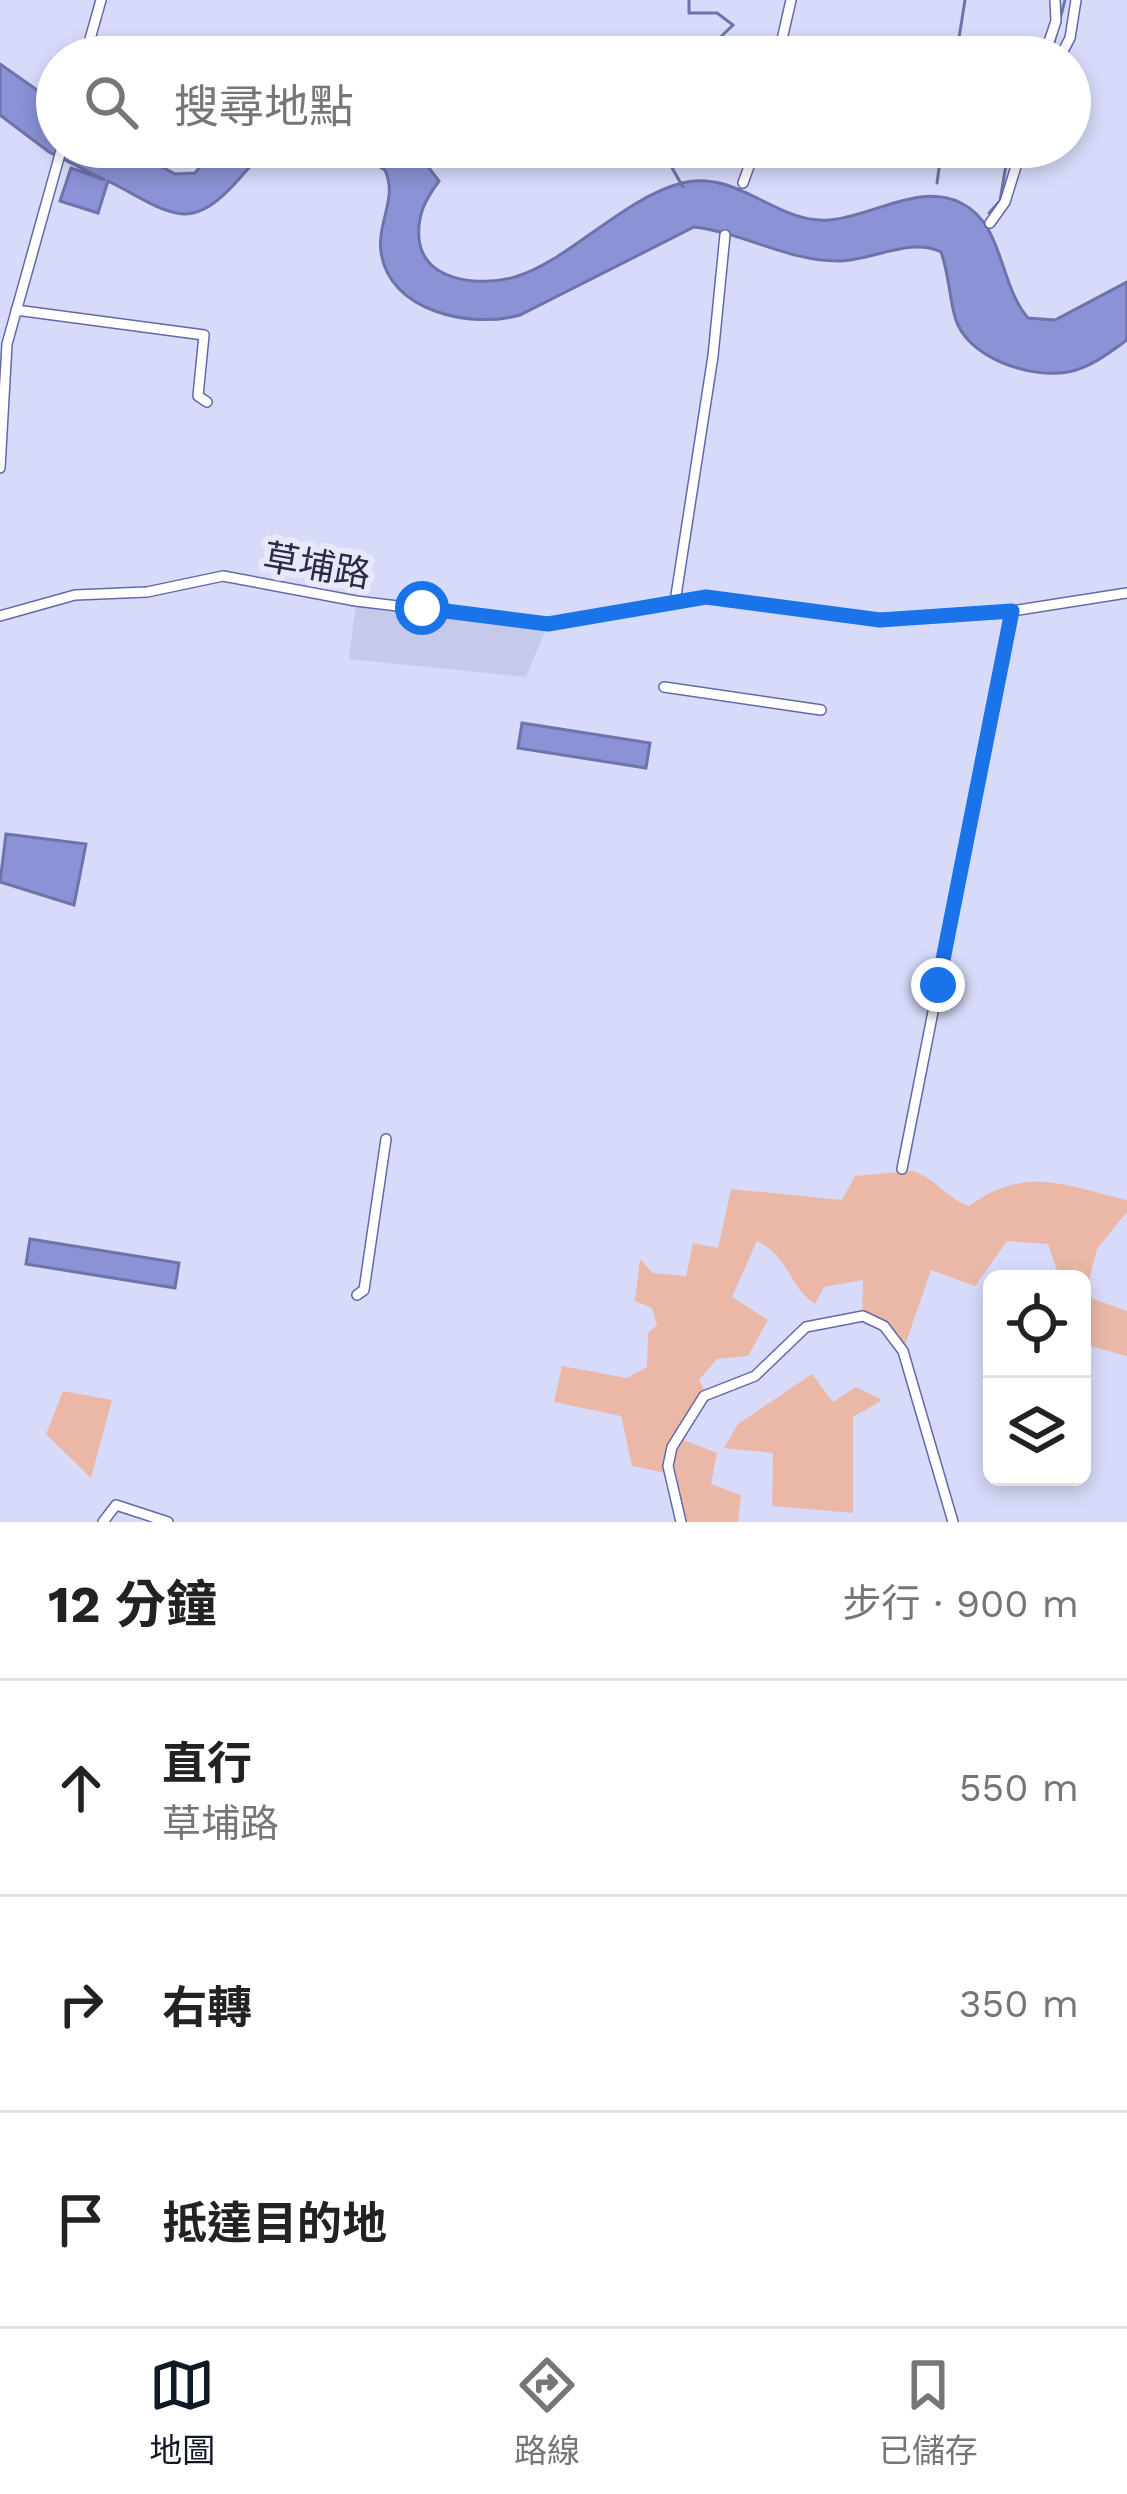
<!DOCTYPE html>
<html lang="zh-TW">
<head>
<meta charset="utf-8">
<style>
	body { margin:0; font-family:"Work Sans","Noto Sans TC",sans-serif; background:#f2f2f2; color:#222 }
	.controls { position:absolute; right:36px; bottom:36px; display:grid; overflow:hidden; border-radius:18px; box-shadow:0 6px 18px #0003 }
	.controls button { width:108px; height:108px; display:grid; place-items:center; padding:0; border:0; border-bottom:3px solid #e0e0e0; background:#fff; color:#222; font:60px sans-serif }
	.stop { position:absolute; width:36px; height:36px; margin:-27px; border:9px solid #1a73e8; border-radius:50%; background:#fff }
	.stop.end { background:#1a73e8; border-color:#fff; box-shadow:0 3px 12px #0008 }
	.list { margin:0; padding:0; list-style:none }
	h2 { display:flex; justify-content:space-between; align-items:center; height:156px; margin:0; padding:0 48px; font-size:51px }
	h2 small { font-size:39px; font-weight:400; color:#767676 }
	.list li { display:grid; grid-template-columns:78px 1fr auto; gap:36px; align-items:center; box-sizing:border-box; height:216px; padding:0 48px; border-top:3px solid #e0e0e0 }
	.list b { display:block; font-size:45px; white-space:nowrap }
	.list p { margin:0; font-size:39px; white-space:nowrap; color:#767676 }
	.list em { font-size:39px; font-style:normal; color:#767676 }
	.icon { flex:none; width:66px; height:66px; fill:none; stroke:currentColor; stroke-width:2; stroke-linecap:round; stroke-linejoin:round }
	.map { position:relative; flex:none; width:1127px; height:1522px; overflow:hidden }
	.search { position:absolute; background:#fff; box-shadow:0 6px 18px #0003; left:36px; right:36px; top:36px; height:132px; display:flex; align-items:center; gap:30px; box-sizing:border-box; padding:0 42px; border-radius:66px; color:#767676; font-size:45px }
	.sheet { height:804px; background:#fff }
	nav { display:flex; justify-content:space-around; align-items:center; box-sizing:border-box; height:168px; border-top:3px solid #e0e0e0; background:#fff; font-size:33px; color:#767676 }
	nav a { display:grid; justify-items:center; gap:6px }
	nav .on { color:#111827 }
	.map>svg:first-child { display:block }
	.built { fill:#c5caeb }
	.green { fill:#ebb8a7 }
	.water { fill:#8b92d5; stroke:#6e73ab; stroke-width:3 }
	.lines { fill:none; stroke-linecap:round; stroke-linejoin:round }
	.stream { stroke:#6e73ab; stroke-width:3 }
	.minor-casing { stroke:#6368aa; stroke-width:12 }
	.minor { stroke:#fff; stroke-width:9 }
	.route { stroke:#1a73e8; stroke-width:15 }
	.labels { text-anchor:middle; stroke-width:12; stroke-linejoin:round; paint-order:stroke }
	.street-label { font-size:36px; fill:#292b48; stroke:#e7e9f9 }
</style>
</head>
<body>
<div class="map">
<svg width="1127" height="1522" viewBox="0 0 1127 1522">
	<rect width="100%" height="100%" fill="#d7dbf9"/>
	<path class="built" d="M356,601l192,23 -22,53 -177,-18z"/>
	<path class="green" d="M912,1171c25,7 34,28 57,35 56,-41 95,-21 158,-6v12l-30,37 -12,47 42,15v45l-45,-12v-65h-22l-12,-35 -41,-3 -32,45 -44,-16 -28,81 -17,-21 -24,-11 1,-39 -39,7 -9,17c-29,-20 -23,-45 -58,-63l-25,56 36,23 -20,36 -31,3 -18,21 10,19 -28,40 36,14 -6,31 30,11 -3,27h-55l-12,-48 -39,-8 -11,-50 -67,-14 8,-36 65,12 20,-11 1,-34 9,-8 -5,-17 -17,-7 5,-42 13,14 33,3 7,-33 25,5 13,-59 111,11 13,-24z
		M812,1374l21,28 23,-15 26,13 -29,17v96l-81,-7 1,-53 -49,-5 14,-24z
		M63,1391l49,9 -21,78 -45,-44z"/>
	<path class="water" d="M0,64l57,40v43h69l49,27 20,-1 20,-26h60c-16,7 -24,19 -36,32 -51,58 -69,33 -131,2l-10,32 -38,-12 11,-33 34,12 -56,-28 -49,-37z
		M326,147h87l26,34c-14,19 -22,34 -20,58 5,43 61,48 96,38 54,-16 108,-79 167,-94 56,-14 94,41 147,37 43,-3 89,-38 132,-17 43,21 38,82 67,115l27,2 72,-38v58c-18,13 -37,28 -59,32 -37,7 -102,-14 -113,-55 -6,-21 -6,-43 -14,-65 -29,-15 -68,8 -101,9 -50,1 -96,-28 -146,-34l-174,88c-48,14 -131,-3 -139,-63 -4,-30 17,-54 4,-82l-35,-20z
		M522,723l128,20 -4,25 -128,-20z
		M6,834l80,10 -12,61 -74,-23z
		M30,1239l149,24 -4,25 -149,-24z"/>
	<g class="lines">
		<path class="stream" d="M689,0v13h28l16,12 -33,32
			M956,57l9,-57
			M1050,57l15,-57
			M660,147l23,40
			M937,183l5,-36
			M989,213l11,-12 9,-54"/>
		<g class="minor-casing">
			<path id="minor" d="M85,57l16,-57
				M778,57l13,-57
				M1044,57l12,-36 -1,-21
				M1060,57l10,-19 6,-38
				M743,183l13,-36
				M990,223l15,-21 17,-55
				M16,310l188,25 -6,61 9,6
				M0,468l7,-124 55,-197
				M675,602l38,-246 12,-121
				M0,616l75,-21 72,-3 76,-16 133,25 192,23 158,-27 174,22 132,-8 115,-18
				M664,687l157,23
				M902,1169l110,-558
				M357,1295l7,-5 22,-151
				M103,1522l13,-17 52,17
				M681,1522l-13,-56 4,-19 32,-51 51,-20 51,-49 57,-11 21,10 19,25 50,171"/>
		</g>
		<use href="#minor" class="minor"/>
	</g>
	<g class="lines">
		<path class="route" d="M422,608l126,16 158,-27 174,23 132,-9 -74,374"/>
	</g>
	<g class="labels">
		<g class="street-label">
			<text transform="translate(317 565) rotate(10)" y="13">草埔路</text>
		</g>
	</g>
</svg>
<div class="controls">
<button><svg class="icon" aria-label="locate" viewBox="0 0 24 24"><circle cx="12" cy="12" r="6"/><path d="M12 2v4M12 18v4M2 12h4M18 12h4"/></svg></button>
<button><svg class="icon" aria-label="layers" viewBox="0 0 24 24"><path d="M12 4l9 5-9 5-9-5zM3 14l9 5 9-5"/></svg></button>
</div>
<div class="stop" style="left:422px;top:608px"></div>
<div class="stop end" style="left:938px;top:985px"></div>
<div class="search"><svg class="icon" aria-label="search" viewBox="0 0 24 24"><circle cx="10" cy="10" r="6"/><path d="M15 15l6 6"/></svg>搜尋地點</div>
</div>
<section class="sheet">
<h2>12 分鐘<small>步行 · 900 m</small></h2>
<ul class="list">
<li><svg class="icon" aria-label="ahead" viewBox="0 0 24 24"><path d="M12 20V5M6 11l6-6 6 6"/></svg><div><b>直行</b><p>草埔路</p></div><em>550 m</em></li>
<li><svg class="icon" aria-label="right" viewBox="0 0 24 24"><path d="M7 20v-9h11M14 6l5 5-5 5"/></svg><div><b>右轉</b></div><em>350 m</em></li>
<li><svg class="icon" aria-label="arrive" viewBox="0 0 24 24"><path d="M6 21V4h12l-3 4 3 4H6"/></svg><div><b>抵達目的地</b></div></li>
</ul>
</section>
<nav>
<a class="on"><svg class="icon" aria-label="map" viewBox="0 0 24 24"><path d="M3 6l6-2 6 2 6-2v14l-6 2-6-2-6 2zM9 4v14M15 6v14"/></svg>地圖</a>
<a><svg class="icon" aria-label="directions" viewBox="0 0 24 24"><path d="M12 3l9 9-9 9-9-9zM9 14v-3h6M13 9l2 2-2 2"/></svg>路線</a>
<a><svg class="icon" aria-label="saved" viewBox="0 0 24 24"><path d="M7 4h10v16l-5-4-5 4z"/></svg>已儲存</a>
</nav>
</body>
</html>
